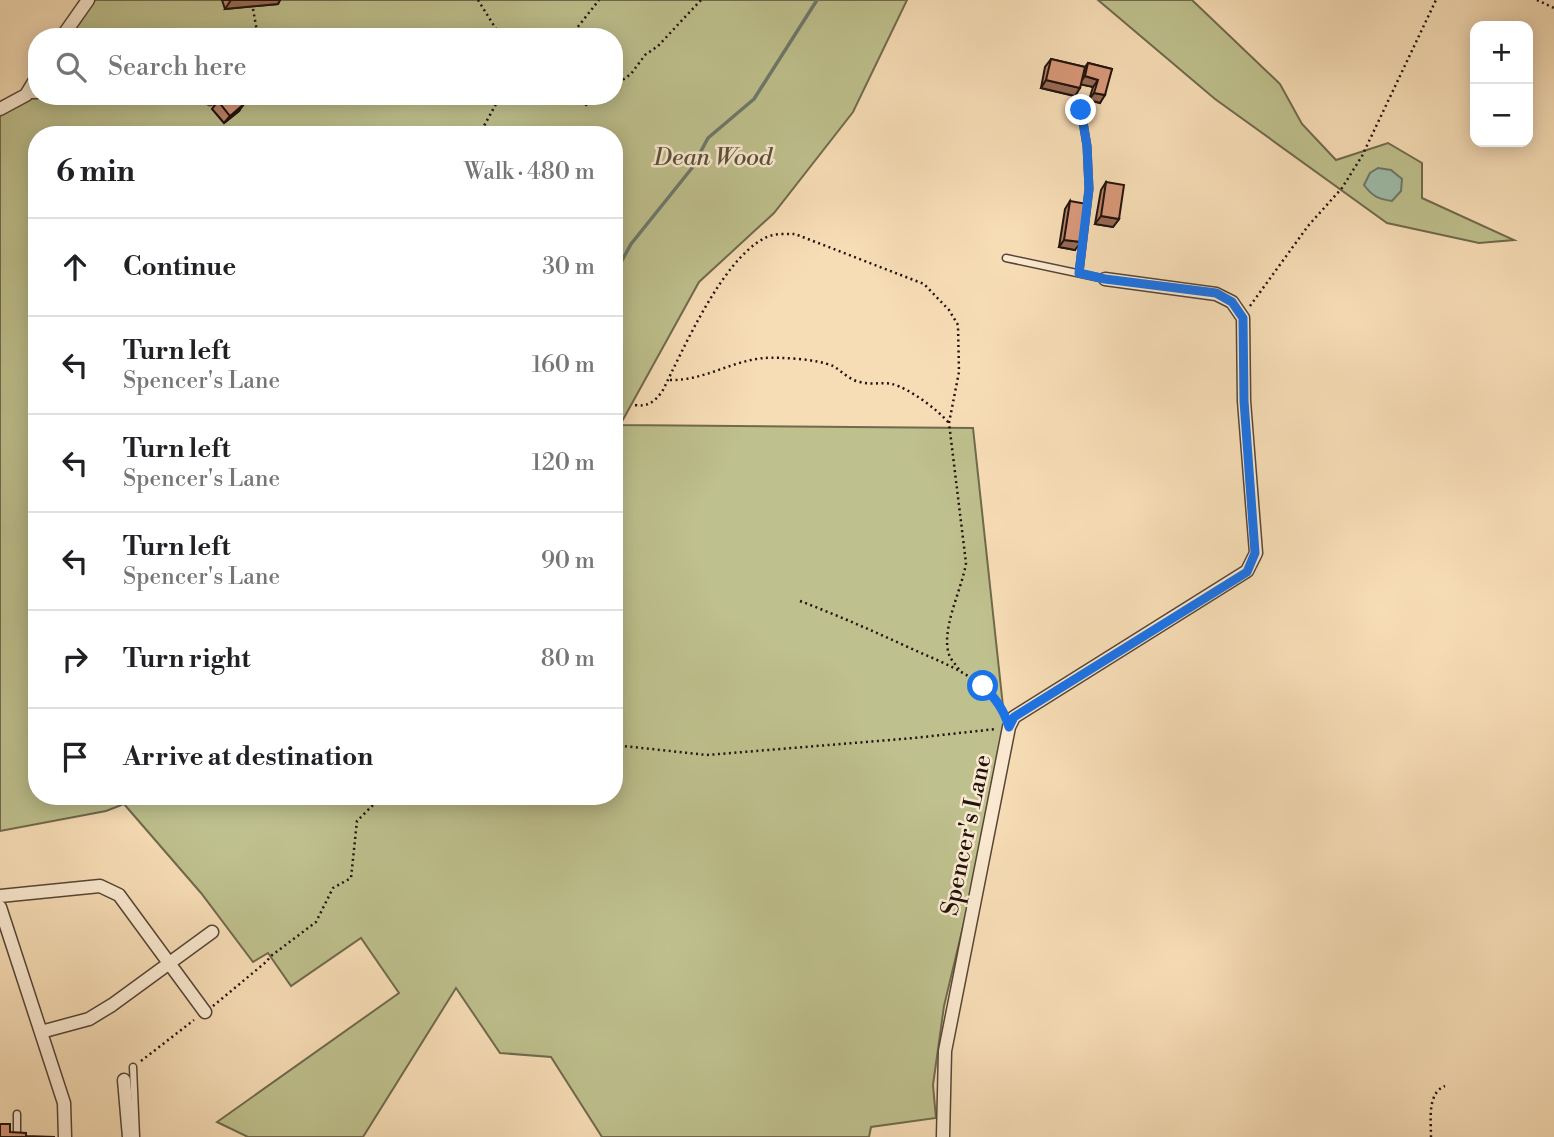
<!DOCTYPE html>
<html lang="en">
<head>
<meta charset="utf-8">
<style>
	body { margin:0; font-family:"Libre Bodoni",serif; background:#f6f6f6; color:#202124 }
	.controls { position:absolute; right:21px; top:21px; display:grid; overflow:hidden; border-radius:14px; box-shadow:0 4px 18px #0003 }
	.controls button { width:63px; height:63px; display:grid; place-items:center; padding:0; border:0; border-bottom:2px solid #e0e0e0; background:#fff; color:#202124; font:35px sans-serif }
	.stop { position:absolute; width:21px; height:21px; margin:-16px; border:5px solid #1a73e8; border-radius:50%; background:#fff }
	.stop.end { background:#1a73e8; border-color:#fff; box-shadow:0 2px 7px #0008 }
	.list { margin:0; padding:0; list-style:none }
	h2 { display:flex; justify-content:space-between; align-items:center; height:91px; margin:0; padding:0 28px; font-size:30px }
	h2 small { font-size:23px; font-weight:400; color:#757577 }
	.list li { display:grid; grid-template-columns:46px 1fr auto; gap:21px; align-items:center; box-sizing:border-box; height:98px; padding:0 28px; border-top:2px solid #e0e0e0 }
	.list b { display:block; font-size:26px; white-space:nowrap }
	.list p { margin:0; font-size:23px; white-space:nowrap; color:#757577 }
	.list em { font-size:23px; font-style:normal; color:#757577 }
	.icon { flex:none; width:38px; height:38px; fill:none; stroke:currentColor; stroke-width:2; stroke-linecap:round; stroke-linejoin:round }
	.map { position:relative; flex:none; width:1554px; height:1137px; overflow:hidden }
	.search { position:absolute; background:#fff; box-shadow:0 4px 18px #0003; left:28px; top:28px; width:595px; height:77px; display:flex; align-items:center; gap:18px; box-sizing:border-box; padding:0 24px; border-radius:28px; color:#757577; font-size:26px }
	.panel { position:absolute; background:#fff; box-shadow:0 4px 18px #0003; left:28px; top:126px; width:595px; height:679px; border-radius:28px }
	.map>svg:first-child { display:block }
	.green { fill:#bec08d; stroke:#706a4d; stroke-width:2; fill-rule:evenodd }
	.water { fill:#9ebcaa; stroke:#6c786b; stroke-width:2 }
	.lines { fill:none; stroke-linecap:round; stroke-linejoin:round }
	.stream { stroke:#6c786b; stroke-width:3.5 }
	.lane-casing { stroke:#564637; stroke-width:9 }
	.street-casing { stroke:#564637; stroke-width:15 }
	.path { stroke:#21130d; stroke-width:2.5; stroke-dasharray:2 3.5; stroke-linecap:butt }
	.lane { stroke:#fae9d0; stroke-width:6 }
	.street { stroke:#fae9d0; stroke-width:12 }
	.wall { fill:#bb8469; stroke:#21130d; stroke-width:2 }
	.shaded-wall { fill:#986b55; stroke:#21130d; stroke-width:2 }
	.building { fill:#d9997a; stroke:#21130d; stroke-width:2 }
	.route { stroke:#1a73e8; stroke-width:9 }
	.labels { text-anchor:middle; stroke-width:5; stroke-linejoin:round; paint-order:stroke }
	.park-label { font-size:24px; font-style:italic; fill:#58503a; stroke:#fae9d0 }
	.street-label { font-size:24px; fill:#21130d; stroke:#fae9d0 }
</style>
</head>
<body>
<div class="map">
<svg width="1554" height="1137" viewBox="0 0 1554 1137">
	<rect width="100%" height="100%" fill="#f7ddb6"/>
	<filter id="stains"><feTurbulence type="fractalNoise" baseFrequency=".00286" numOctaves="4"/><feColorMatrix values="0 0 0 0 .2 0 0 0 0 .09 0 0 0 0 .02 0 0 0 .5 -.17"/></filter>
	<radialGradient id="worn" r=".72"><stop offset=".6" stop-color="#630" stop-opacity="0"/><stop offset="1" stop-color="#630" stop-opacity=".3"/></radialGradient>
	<path class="green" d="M95,0h812l-54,112 -79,101 -75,69 -79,143 353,3 32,297 -37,181 -24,100 -11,79 3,33 -65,9 -2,10h-267l-51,-80 -51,-4 -44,-65 -93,149h-115l-31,-15 182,-129 -38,-55 -70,48 -23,-33 -15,9 -52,-69 -77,-89 -18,7 -106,20v-717l37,-28v10h577v-59h-544zM37,135h577v661h-577z
		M1098,0h94l88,84 22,40 34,36 52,-17 34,20v35l92,42 -35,3 -92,-20 -172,-124z"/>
	<path class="water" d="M1378,168l13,2 11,9 -1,12 -9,10c-14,-2 -20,-5 -28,-16l6,-12z"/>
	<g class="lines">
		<path class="stream" d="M614,275l17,-31 61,-76 16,-30 46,-39 63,-99"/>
		<g class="lane-casing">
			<path id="lane" d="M26,95h11
				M207,96l3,6
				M1006,258l99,21
				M1079,273l10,-84 -2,-43 -6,-36
				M133,1067l3,70
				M17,1137v-23"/>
		</g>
		<g class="street-casing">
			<path id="street" d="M62,37l26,-37
				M0,109l26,-14 11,-18
				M0,896l100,-10 19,9 86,117
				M0,907l64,196 1,34
				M41,1032l48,-13 23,-14 100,-73
				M124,1080l5,57
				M943,1137l2,-86 64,-324 5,-10 233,-146 9,-18 -12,-152 -1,-83 -11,-16 -16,-8 -111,-15"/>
		</g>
		<path class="path" d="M478,0l23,37
			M1537,0l17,8
			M253,9l5,28
			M565,37l12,-9 22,-28
			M614,86l17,-12 14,-19 13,-9 43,-46
			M579,96l7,9 13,-9
			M479,135l17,-31 8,-8
			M1250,306l58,-80 34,-38 20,-32 74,-156
			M670,380c33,1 61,-19 94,-22 17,-1 53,1 69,8 9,5 16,14 27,16 11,3 22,0 32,2 17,4 46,26 57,39
			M635,405c13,2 19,-3 27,-13 21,-42 59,-130 101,-153 9,-6 22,-5 32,-5l129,50 25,26 9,15 1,47 -10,51 17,140c-4,27 -27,69 -16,94 2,4 7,9 10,14
			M800,601c37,14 73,30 110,47 35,16 72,28 93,62
			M614,745l93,10 207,-17 82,-9
			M213,1006l53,-44 5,-6 45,-34 17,-34 18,-10 6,-57 25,-25
			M141,1061l53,-41
			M1431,1137c0,-17 -4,-44 14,-51"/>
		<use href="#lane" class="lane"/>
		<use href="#street" class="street"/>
	</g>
	<path class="wall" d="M222,0h58l-2,4 -53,5z
		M1051,59l34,8 3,-4 24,6 -12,34 -11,-3 4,-13 -12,-3 -6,12 -34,-8 4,-21z
		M218,101l21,10 -15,12 -12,-14z
		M1106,182l13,37 -6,8 -18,-3 6,-34z
		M1070,201l5,49 -16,-3 6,-38z"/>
	<path class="shaded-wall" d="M231,0h49l-2,4 -53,5z
		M1085,76l13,4 -5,7 -14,-3z
		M1046,80l34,8 -5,8 -34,-8z
		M1094,93l11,2 -5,8 -11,-3z
		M244,104l-5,7 -15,12 6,-7z
		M1101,216l18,3 -6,8 -18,-3z
		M1064,240l17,2 -6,8 -16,-3z"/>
	<path class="building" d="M1051,59l34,8 -5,21 -34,-8z
		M1088,63l24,6 -7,26 -11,-2 4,-13 -13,-4z
		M224,96h14l6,8 -14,12 -12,-15z
		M1106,182l18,3 -5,34 -18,-3z
		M1070,201l17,3 -6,38 -17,-2z
		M0,1124h10v8l16,1v3l29,1h-55z"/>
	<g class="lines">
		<path class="route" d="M983,686c13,13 21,24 26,41l5,-10 233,-145 8,-19 -11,-152 -1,-83 -11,-16 -16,-9 -111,-14 -26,-6 10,-84 -2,-43 -6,-36"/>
	</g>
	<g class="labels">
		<g class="park-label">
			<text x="713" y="165">Dean Wood</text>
		</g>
		<g class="street-label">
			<text transform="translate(966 835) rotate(-78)" y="8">Spencer's Lane</text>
		</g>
	</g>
	<rect width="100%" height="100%" filter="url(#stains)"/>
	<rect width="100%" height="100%" fill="url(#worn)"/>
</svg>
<div class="controls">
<button>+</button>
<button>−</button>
</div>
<div class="stop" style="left:983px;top:686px"></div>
<div class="stop end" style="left:1081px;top:110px"></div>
<div class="search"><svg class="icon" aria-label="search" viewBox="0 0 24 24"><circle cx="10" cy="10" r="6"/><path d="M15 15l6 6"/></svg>Search here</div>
<section class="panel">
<h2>6 min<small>Walk · 480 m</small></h2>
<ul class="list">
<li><svg class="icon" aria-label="ahead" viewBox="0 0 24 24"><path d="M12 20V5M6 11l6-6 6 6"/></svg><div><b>Continue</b></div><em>30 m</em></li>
<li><svg class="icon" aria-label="left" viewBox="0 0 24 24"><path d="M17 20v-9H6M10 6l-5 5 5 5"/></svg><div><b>Turn left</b><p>Spencer's Lane</p></div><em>160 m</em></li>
<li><svg class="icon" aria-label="left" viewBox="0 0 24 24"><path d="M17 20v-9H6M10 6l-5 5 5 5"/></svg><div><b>Turn left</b><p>Spencer's Lane</p></div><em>120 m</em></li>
<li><svg class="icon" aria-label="left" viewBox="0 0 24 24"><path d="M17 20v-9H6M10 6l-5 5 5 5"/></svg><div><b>Turn left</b><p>Spencer's Lane</p></div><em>90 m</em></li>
<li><svg class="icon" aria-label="right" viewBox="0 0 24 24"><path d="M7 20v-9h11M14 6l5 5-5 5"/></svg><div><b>Turn right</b></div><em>80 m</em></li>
<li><svg class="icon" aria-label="arrive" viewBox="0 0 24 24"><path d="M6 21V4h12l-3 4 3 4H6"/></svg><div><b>Arrive at destination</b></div></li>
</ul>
</section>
</div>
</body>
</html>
